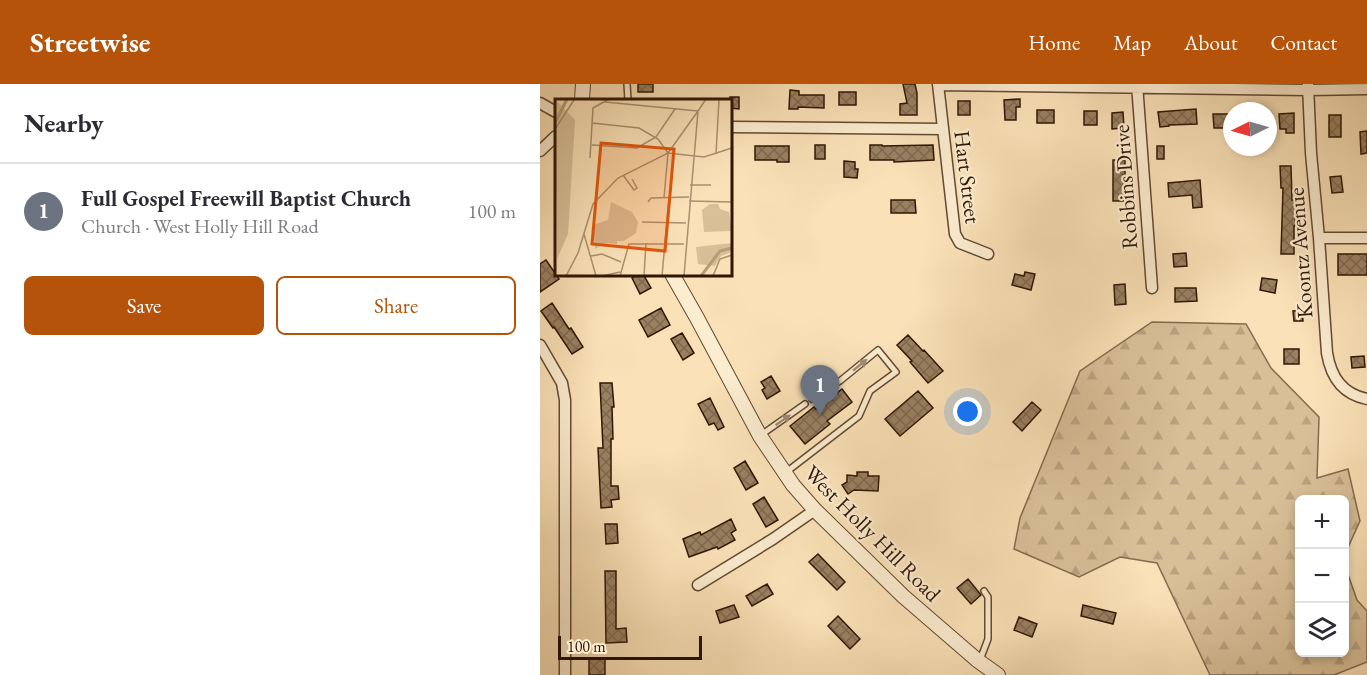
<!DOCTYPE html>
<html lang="en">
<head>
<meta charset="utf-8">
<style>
	body { margin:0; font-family:"EB Garamond",serif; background:#f2f2f3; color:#2b2b33 }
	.controls { position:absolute; right:18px; bottom:18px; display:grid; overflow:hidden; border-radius:9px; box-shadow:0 3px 9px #0003 }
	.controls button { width:54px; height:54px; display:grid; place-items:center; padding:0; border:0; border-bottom:2px solid #e1e1e2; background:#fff; color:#2b2b33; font:30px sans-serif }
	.compass { position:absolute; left:683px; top:18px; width:54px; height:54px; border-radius:50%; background:#fff; box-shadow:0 3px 9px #0003; rotate:265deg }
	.scale { position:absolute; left:18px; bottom:15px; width:144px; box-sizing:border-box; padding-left:6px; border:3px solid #301703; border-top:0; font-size:16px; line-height:21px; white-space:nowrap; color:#301703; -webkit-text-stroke:4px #fcecd0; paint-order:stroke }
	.you { position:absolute; left:428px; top:328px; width:21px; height:21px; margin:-15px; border:4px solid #fff; border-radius:50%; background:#1a73e8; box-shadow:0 0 0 9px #1a73e833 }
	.badge { display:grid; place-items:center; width:39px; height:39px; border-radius:50%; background:#b45309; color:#fff; font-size:20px; font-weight:700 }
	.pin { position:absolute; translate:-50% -50px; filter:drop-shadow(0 2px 3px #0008) }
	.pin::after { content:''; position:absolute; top:32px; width:21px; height:18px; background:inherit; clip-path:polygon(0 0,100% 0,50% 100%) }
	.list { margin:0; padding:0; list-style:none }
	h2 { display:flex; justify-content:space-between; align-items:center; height:78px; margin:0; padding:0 24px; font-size:26px }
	h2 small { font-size:20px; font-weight:400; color:#7c7c81 }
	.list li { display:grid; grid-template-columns:39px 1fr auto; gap:18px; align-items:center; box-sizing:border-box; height:96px; padding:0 24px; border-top:2px solid #e1e1e2 }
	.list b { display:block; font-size:22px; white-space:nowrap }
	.list p { margin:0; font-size:20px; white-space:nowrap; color:#7c7c81 }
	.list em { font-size:20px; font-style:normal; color:#7c7c81 }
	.actions { display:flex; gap:12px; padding:18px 24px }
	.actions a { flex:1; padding:14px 0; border:2px solid #b45309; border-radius:9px; text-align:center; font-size:21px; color:#b45309 }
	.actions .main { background:#b45309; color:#fff }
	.icon { flex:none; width:33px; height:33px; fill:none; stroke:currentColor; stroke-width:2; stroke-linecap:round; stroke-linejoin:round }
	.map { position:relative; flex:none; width:827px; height:591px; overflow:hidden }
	header { display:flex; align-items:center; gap:36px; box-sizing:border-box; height:84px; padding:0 30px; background:#b45309; color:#fff }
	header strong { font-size:28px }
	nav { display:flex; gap:33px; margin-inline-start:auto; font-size:21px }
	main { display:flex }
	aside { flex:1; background:#fff }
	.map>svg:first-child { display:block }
	.forest { fill:url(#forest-firs); stroke:#846b4e; stroke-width:1.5 }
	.building { fill:url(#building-cross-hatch); stroke:#301703; stroke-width:1.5 }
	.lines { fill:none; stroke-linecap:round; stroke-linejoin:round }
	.service-casing { stroke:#624a30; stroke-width:8 }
	.minor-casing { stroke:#624a30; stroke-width:13 }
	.tertiary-casing { stroke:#624a30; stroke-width:16 }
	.service { stroke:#fcecd0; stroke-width:5 }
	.minor { stroke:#fcecd0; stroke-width:10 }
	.tertiary { stroke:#fcecd0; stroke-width:14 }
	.oneway { fill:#a08c74 }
	.labels { text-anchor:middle; stroke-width:4.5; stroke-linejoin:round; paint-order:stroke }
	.street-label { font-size:22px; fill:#301703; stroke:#fcecd0 }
	.inset-river { fill:none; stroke:#b59c7a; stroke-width:3 }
	.inset-road { fill:none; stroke:#a9906f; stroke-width:1.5 }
	.view { fill:#df560c; fill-opacity:0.15; stroke:#df560c; stroke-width:3 }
	.inset-edge { fill:none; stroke:#301703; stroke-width:3 }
</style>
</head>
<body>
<header>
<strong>Streetwise</strong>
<nav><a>Home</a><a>Map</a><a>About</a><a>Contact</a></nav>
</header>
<main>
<aside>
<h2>Nearby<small></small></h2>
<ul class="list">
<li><span class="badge" style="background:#6b7280">1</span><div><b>Full Gospel Freewill Baptist Church</b><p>Church · West Holly Hill Road</p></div><em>100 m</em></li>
</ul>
<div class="actions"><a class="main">Save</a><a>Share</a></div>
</aside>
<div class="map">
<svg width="827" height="591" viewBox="0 0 827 591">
	<defs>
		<pattern id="forest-firs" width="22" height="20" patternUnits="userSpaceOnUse" patternTransform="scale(1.5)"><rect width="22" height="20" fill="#d8bf98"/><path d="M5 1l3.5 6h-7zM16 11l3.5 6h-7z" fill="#baa381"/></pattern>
		<pattern id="building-cross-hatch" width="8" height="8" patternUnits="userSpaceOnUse" patternTransform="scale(1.5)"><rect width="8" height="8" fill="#998061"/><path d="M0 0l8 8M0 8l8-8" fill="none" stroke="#7d684e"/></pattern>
	</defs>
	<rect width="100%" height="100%" fill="#fae1b7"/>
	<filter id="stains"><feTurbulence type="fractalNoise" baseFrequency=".00333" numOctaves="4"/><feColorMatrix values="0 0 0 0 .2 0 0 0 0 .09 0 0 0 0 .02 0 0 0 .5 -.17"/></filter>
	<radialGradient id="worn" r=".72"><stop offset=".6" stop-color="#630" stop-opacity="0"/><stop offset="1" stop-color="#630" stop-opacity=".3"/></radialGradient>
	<path class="forest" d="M612,238l94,2 25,44 48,49 -2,61 31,-9 12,52 -15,33 -1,-54h-44v152h44l1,-86 12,34 10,11v51l-33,13h-124l-53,-112 -37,-6 -41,20 -65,-28 6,-31 60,-147z"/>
	<path class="building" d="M98,0h15v8h-15z
		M363,0h12l2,9v22h-17v-11l7,-1z
		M250,6l9,1v4h25v13l-26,-1v2h-9z
		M299,8h17v13h-17z
		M190,13h9v12l-9,-1z
		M480,15v8h-4v13h-11l-1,-20z
		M418,17h12v14h-12z
		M656,25l1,15 -28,1v1l-9,1 -2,-15z
		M497,26h17v13h-17z
		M544,27h13v14h-13z
		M583,28l1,16 -12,1v-16z
		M754,29v20h-8v-4h-6l-1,-15z
		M673,30h18l1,14h-18z
		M789,31h12v22h-12z
		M827,47v22l-6,1 -1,-22z
		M275,61h10v14h-10z
		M330,61h12v1l51,-1 1,15 -40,2v-2h-24z
		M215,62h34v16h-12v-2h-22z
		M617,62h7v13h-7z
		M573,76h12v15h-2l1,26h-11z
		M304,77l11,1v7h3l-1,9 -13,-1z
		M740,82h11l1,34h4l-1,26h-1v28h-13l2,-66h-2z
		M801,92l2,16 -11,1 -2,-16z
		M660,96l2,27 -9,1 -1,-13 -23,2 -1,-14z
		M351,116h24l1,13h-25z
		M646,169l1,13 -13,1 -1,-13z
		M798,170h29v21h-29z
		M6,176l13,19 -19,13v-28z
		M485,188l10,2 -4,16 -19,-5 3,-11 9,2z
		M98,190h5l8,14 -11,6 -8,-16z
		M722,194l15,2 -2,13 -15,-3z
		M585,200l1,20 -11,1 -1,-20z
		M635,204h21l1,13 -22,1z
		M12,219l17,26 2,-1 12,19 -11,7 -18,-27 -1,1 -12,-17z
		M121,224l9,17 -22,12 -9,-17z
		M762,226l1,11h-9l-1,-10z
		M142,249l12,20 -11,7 -12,-21z
		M368,251l15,16 1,-1 19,21 -15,12 -18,-21 2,-1 -15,-16z
		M744,265h15v15h-15z
		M824,272l1,11 -13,1 -1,-11z
		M231,292l9,15 -13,8 -5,-9 3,-2 -4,-6z
		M60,299h12l2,24h-2l1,32h-2v47h7l1,13 -8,1 1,7 -11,1 -3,-60h5z
		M302,305l10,13 -25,19 3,3 -25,20 -15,-18 24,-19 2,2z
		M378,307l15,17 -33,28 -15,-17z
		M170,314l14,29 -6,3 -4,-7 -5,2 -11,-21z
		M492,318l9,8 -19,21 -9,-9z
		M205,377l13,22 -12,7 -12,-22z
		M317,388h11v4h11l-1,15 -24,-1 -6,4 -6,-9 5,-3v-7l10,1z
		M224,413l14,23 -12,7 -13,-23z
		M191,435l5,11 -5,3 4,7 -17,9 -1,-2 -28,10 -6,-18 17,-7 1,3z
		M65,440h12l1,19 -12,1z
		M278,470l27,28 -8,8 -28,-28z
		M65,487h11v58l10,-1 1,14 -21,1z
		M428,495l13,16 -10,9 -14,-16z
		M227,500l6,10 -21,12 -6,-10z
		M194,521l5,12 -19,6 -4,-12z
		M543,521l33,8 -3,11 -32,-8z
		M298,532l22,23 -10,10 -22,-23z
		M479,533l18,7 -5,13 -18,-7z
		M49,575h16v16h-16z"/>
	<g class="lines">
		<g class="service-casing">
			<path id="service" d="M87,0l1,16
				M221,351l44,-31
				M245,389l74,-57 11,-25 26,-19 -18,-22 -38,31 -28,18
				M440,576l8,-21v-42l-4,-6"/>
		</g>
		<g class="minor-casing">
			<path id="minor" d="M398,0l17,150 5,9 28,11
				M597,0l15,204
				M398,1l371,5 58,-1
				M768,1l3,68 8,85 8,115c4,24 15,41 40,46
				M0,19l16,9
				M190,43l212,2
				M0,67l16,-15
				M779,154h48
				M0,261l22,38 3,17v275
				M158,501l75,-46 42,-29"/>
		</g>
		<g class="tertiary-casing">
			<path id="tertiary" d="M42,16l1,-16
				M132,190l25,44 63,118 33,49 22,25 88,86 74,64 21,15"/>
		</g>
		<use href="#service" class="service"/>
		<use href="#minor" class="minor"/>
		<use href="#tertiary" class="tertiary"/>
	</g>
	<defs><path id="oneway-solid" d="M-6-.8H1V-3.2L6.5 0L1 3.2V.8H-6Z" transform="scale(1.5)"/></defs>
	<g class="oneway">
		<use href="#oneway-solid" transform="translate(320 281) rotate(-39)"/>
		<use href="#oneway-solid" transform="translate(243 336) rotate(-35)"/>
	</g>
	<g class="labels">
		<g class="street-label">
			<text transform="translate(428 93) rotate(83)" y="8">Hart Street</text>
			<text transform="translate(585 103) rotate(-94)" y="8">Robbins Drive</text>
			<text transform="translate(760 169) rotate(-94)" y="8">Koontz Avenue</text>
			<text transform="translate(333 449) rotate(45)" y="8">West Holly Hill Road</text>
		</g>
	</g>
	<g transform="translate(15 15)">
		<rect width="177" height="177" fill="#fae1b7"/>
		<path d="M0,0l20,21 -7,114 -11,25zM56,103l21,10 6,10 -2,11 -12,8h-7v3l-11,-1 -11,6 -2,-24 15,-5zM155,105h8l2,5 9,3 3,19 -28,1 -2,-22zM177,144v9l-11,4 -6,10 -17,-2 -2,-17z" fill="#d8bf98"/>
		<path class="inset-river" d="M0,24l12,-24M146,177l19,-25 12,-3"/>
		<path class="inset-road" d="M50,3l93,9M37,24l47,5 19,11 10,14M0,30l19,-29M37,46l45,3 19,-11 19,-28M161,55l3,-55M35,59l3,-50 16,-9M68,76l11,15 3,-2 -5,-9M135,86h21M109,99l4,-45 30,-42M134,102l43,1M93,103l3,-4 38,-1M87,123l44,1M29,135l12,42M36,157l11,-2 19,8M11,177l12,-23 15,-49 25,-26 50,-25 36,4 28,-9M47,177l18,-4M65,177l9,-32h55M89,177l2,-33M107,177l7,-78M129,177l14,-165 8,-12M158,177l7,-17 12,-4"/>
		<path class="view" d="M46,44l73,6 -9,102 -73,-7z"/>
		<rect width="177" height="177" class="inset-edge"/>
	</g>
	<rect width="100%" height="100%" filter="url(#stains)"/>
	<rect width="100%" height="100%" fill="url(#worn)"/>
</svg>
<div class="controls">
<button>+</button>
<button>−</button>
<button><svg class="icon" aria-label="layers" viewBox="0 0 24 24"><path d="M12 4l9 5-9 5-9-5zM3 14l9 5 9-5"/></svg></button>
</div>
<svg class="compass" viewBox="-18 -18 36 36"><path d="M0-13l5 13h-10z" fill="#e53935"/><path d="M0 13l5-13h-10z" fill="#7c7c81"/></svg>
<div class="scale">100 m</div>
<div class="you"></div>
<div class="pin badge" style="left:280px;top:331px;background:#6b7280">1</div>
</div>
</main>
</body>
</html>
